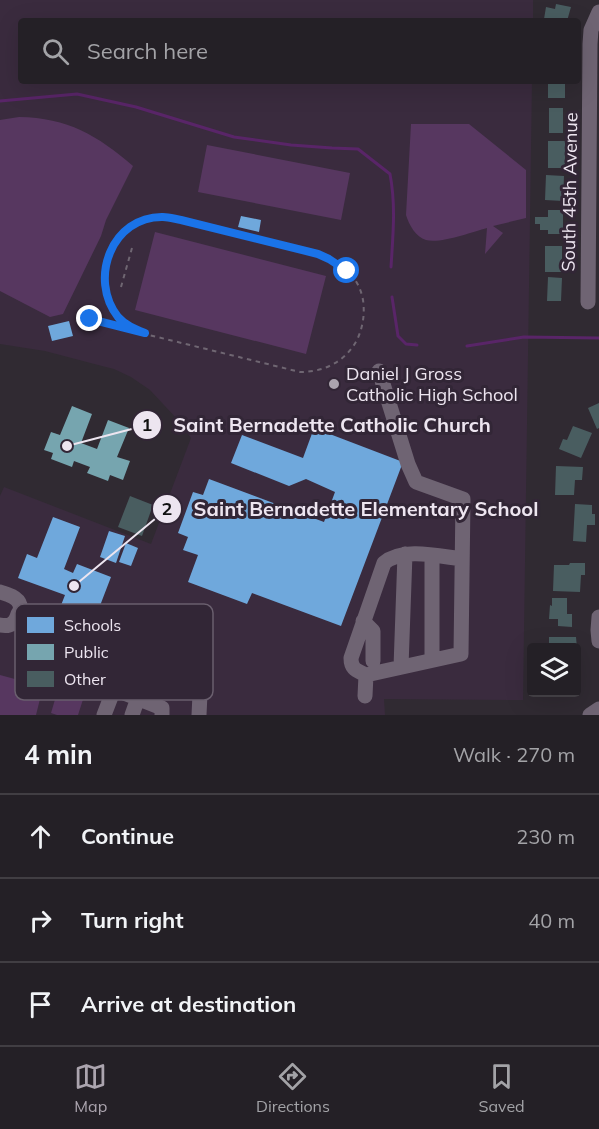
<!DOCTYPE html>
<html lang="en">
<head>
<meta charset="utf-8">
<style>
	body { margin:0; font-family:Mulish,sans-serif; background:#2c282e; color:#f1f3f6 }
	.controls { position:absolute; right:18px; bottom:18px; display:grid; overflow:hidden; border-radius:6px; box-shadow:0 6px 24px #0002 }
	.controls button { width:54px; height:54px; display:grid; place-items:center; padding:0; border:0; border-bottom:2px solid #413e43; background:#242026; color:#f1f3f6; font:30px sans-serif }
	.stop { position:absolute; width:18px; height:18px; margin:-14px; border:4px solid #1a73e8; border-radius:50%; background:#fff }
	.stop.end { background:#1a73e8; border-color:#fff; box-shadow:0 2px 6px #0008 }
	.list { margin:0; padding:0; list-style:none }
	h2 { display:flex; justify-content:space-between; align-items:center; height:78px; margin:0; padding:0 24px; font-size:26px }
	h2 small { font-size:20px; font-weight:400; color:#a3a3a7 }
	.list li { display:grid; grid-template-columns:39px 1fr auto; gap:18px; align-items:center; box-sizing:border-box; height:84px; padding:0 24px; border-top:2px solid #413e43 }
	.list b { display:block; font-size:22px; white-space:nowrap }
	.list em { font-size:20px; font-style:normal; color:#a3a3a7 }
	.icon { flex:none; width:33px; height:33px; fill:none; stroke:currentColor; stroke-width:2; stroke-linecap:round; stroke-linejoin:round }
	.map { position:relative; flex:none; width:599px; height:715px; overflow:hidden }
	.search { position:absolute; background:#242026; box-shadow:0 6px 24px #0002; left:18px; right:18px; top:18px; height:66px; display:flex; align-items:center; gap:15px; box-sizing:border-box; padding:0 21px; border-radius:6px; color:#a3a3a7; font-size:22px }
	.sheet { height:330px; background:#242026 }
	nav { display:flex; justify-content:space-around; align-items:center; box-sizing:border-box; height:84px; border-top:2px solid #413e43; background:#242026; font-size:16px; color:#a3a3a7 }
	nav a { display:grid; justify-items:center; gap:3px }
	nav .on { color:#aba4ae }
	.map>svg:first-child { display:block }
	.built { fill:#3a2b3e }
	.green { fill:#573760 }
	.schools { fill:#6fa8dc }
	.public { fill:#76a5af }
	.lines { fill:none; stroke-linecap:round; stroke-linejoin:round }
	.stream { stroke:#592568; stroke-width:3 }
	.building { fill:#495d60 }
	.path { stroke:#6f6672; stroke-width:2; stroke-dasharray:4.5 4.5; stroke-linecap:butt }
	.minor { stroke:#6f6473; stroke-width:15 }
	.route { stroke:#1a73e8; stroke-width:8 }
	.poi-dot { fill:#aba4ae; stroke:#322636; stroke-width:2 }
	.labels { text-anchor:middle; stroke-width:6; stroke-linejoin:round; paint-order:stroke }
	.street-label { font-size:18px; fill:#ede5f0; stroke:#322636 }
	.poi-label { font-size:18px; fill:#ede5f0; stroke:#322636; text-anchor:start }
	.key { fill:#322636; stroke:#6a5f6e; stroke-width:1.5 }
	.key-label { font-size:16px; fill:#ede5f0 }
	.leader { fill:none; stroke:#ede5f0; stroke-width:2 }
	.callout-dot { fill:#ede5f0; stroke:#322636; stroke-width:2 }
	.mark-label { font-size:18px; text-anchor:middle; font-weight:bold; fill:#111 }
	.callout-label { font-size:20px; text-anchor:middle; font-weight:bold; fill:#ede5f0; stroke:#322636; stroke-width:6; stroke-linejoin:round; paint-order:stroke }
</style>
</head>
<body>
<div class="map">
<svg width="599" height="715" viewBox="0 0 599 715">
	<rect width="100%" height="100%" fill="#302a32"/>
	<path class="built" d="M0,0h533v21h-512v60h511l-9,619 -139,-1 1,16h-385v-219l4,-9 147,57 40,-106 -13,-18 -28,-30 -19,-13 -17,-8 -12,-3 -57,-15 -45,-7z"/>
	<path class="green" d="M19,117c49,1 78,18 114,49l-27,54 -5,16 -38,78 -13,3 -50,-26v-171z
		M411,124h58l57,46v48l-33,8 10,7 -18,21 2,-26c-15,4 -47,16 -61,12 -10,-3 -17,-15 -20,-25z
		M207,145l143,28 -9,47 -143,-28z
		M155,232l171,44 -20,78 -171,-44z
		M0,675l37,10 4,10 -5,20h-36z
		M62,676l26,8 -10,31h-21l-6,-2z"/>
	<path class="schools" d="M241,216l20,4 -2,12 -21,-5z
		M69,321l4,15 -21,5 -4,-15z
		M314,428l89,34 -62,164 -89,-33 -5,11 -59,-22 10,-27 -15,-5 5,-13 -10,-4 15,-41 10,3 6,-16 115,43 11,-30 -29,-13 -17,7 -58,-23 11,-28 61,23z
		M53,517l27,10 -16,42 9,4 4,-9 34,13 -28,73 -12,-4 -4,9 -10,-4 4,-10 -12,-5 16,-41 -47,-17 9,-24 10,4z
		M109,531l16,5 -9,27 -16,-6z
		M126,543l12,5 -7,18 -12,-4z"/>
	<path class="public" d="M72,406l20,8 -11,29 16,6 11,-29 21,8 -12,29 13,4 -7,19 -13,-5 -2,6 -21,-8 3,-6 -16,-6 -2,6 -21,-8 2,-6 -9,-3 7,-18 9,3z"/>
	<g class="lines">
		<path class="stream" d="M0,101l77,-7 59,13 98,30 57,8 41,3 26,1 32,25c6,32 3,60 1,93
			M392,297l6,39 8,8 11,1
			M467,346l57,-9 75,1"/>
	</g>
	<path class="building" d="M556,4l15,3 -4,14h-14l-9,-2 2,-12 9,2z
		M548,81h17v17h-17z
		M549,108h14v25h-14z
		M548,141h17v27h-17z
		M546,175l18,1 -1,25 -18,-1z
		M548,210h15v24h-15v-4h-8v-6h-5v-7h13z
		M545,246h17v26h-17z
		M548,277l14,1 -1,23h-14z
		M599,403v25l-2,1 -9,-21z
		M573,426l19,7 -11,25 -22,-9 4,-10 4,1z
		M556,466l27,1 -1,13h-7l-1,15h-19z
		M130,496l23,9 -11,31 -24,-9z
		M575,504l17,1v9h3v11h-8l-1,17 -13,-1z
		M570,563h15v12h-4l-1,17 -27,-1 1,-26h15z
		M552,598h15v16h5v13l-14,-1v-7h-9l1,-14 2,1z
		M549,637h27l1,11h-28z
		M557,692h19v4h-19z"/>
	<g class="lines">
		<path class="path" d="M163,217l18,3c27,7 54,13 81,20 36,9 93,14 101,60 2,14 0,27 -6,40 -12,22 -33,32 -57,32l-155,-38c-9,-4 -17,-7 -24,-14 -25,-24 -21,-71 7,-91 10,-8 23,-11 35,-12z
			M121,287l11,-39
			M90,319l46,12"/>
		<path class="minor" d="M588,302l2,-258 1,-14 8,-18
			M432,556v104
			M0,592c7,2 18,5 20,13 1,3 0,6 -2,9 -3,10 -8,13 -18,11
			M599,617l-1,13 1,11
			M363,621l10,10v30
			M401,667l4,-113
			M366,675c-10,-5 -15,-6 -15,-17l33,-95c19,-16 54,-7 78,-4
			M365,696l1,-21 95,-21 2,-155 -47,-17 -8,-18 -29,-93
			M104,715l10,-26 48,19v7
			M132,715l6,-17
			M199,715l1,-21
			M590,715l9,-6"/>
	</g>
	<g class="lines">
		<path class="route" d="M90,319l55,14c-10,-4 -20,-8 -27,-16 -30,-38 -6,-101 45,-100 6,0 12,2 18,3l137,34 11,5 18,12"/>
	</g>
	<circle class="poi-dot" cx="334" cy="384" r="6"/>
	<g class="labels">
		<g class="street-label">
			<text transform="translate(570 192) rotate(-89)" y="6">South 45th Avenue</text>
		</g>
		<g class="poi-label">
			<text x="346" y="380">Daniel J Gross<tspan x="346" dy="21">Catholic High School</tspan></text>
		</g>
	</g>
	<rect x="15" y="604" width="198" height="96" rx="9" class="key"/>
	<rect x="27" y="617" width="27" height="16" fill="#6fa8dc"/>
	<rect x="27" y="644" width="27" height="16" fill="#76a5af"/>
	<rect x="27" y="671" width="27" height="16" fill="#495d60"/>
	<g class="key-label">
		<text x="64" y="631">Schools</text>
		<text x="64" y="658">Public</text>
		<text x="64" y="685">Other</text>
	</g>
	<path class="leader" d="M67 446L147 425M74 586L167 509"/>
	<g class="callout-dot">
		<circle cx="67" cy="446" r="6"/>
		<circle cx="74" cy="586" r="6"/>
		<circle cx="147" cy="425" r="15"/>
		<circle cx="167" cy="509" r="15"/>
	</g>
	<g class="mark-label">
		<text x="147" y="431">1</text>
		<text x="167" y="515">2</text>
	</g>
	<g class="callout-label">
		<text x="332" y="432">Saint Bernadette Catholic Church</text>
		<text x="366" y="516">Saint Bernadette Elementary School</text>
	</g>
</svg>
<div class="controls">
<button><svg class="icon" aria-label="layers" viewBox="0 0 24 24"><path d="M12 4l9 5-9 5-9-5zM3 14l9 5 9-5"/></svg></button>
</div>
<div class="stop" style="left:347px;top:271px"></div>
<div class="stop end" style="left:90px;top:319px"></div>
<div class="search"><svg class="icon" aria-label="search" viewBox="0 0 24 24"><circle cx="10" cy="10" r="6"/><path d="M15 15l6 6"/></svg>Search here</div>
</div>
<section class="sheet">
<h2>4 min<small>Walk · 270 m</small></h2>
<ul class="list">
<li><svg class="icon" aria-label="ahead" viewBox="0 0 24 24"><path d="M12 20V5M6 11l6-6 6 6"/></svg><div><b>Continue</b></div><em>230 m</em></li>
<li><svg class="icon" aria-label="right" viewBox="0 0 24 24"><path d="M7 20v-9h11M14 6l5 5-5 5"/></svg><div><b>Turn right</b></div><em>40 m</em></li>
<li><svg class="icon" aria-label="arrive" viewBox="0 0 24 24"><path d="M6 21V4h12l-3 4 3 4H6"/></svg><div><b>Arrive at destination</b></div></li>
</ul>
</section>
<nav>
<a class="on"><svg class="icon" aria-label="map" viewBox="0 0 24 24"><path d="M3 6l6-2 6 2 6-2v14l-6 2-6-2-6 2zM9 4v14M15 6v14"/></svg>Map</a>
<a><svg class="icon" aria-label="directions" viewBox="0 0 24 24"><path d="M12 3l9 9-9 9-9-9zM9 14v-3h6M13 9l2 2-2 2"/></svg>Directions</a>
<a><svg class="icon" aria-label="saved" viewBox="0 0 24 24"><path d="M7 4h10v16l-5-4-5 4z"/></svg>Saved</a>
</nav>
</body>
</html>
